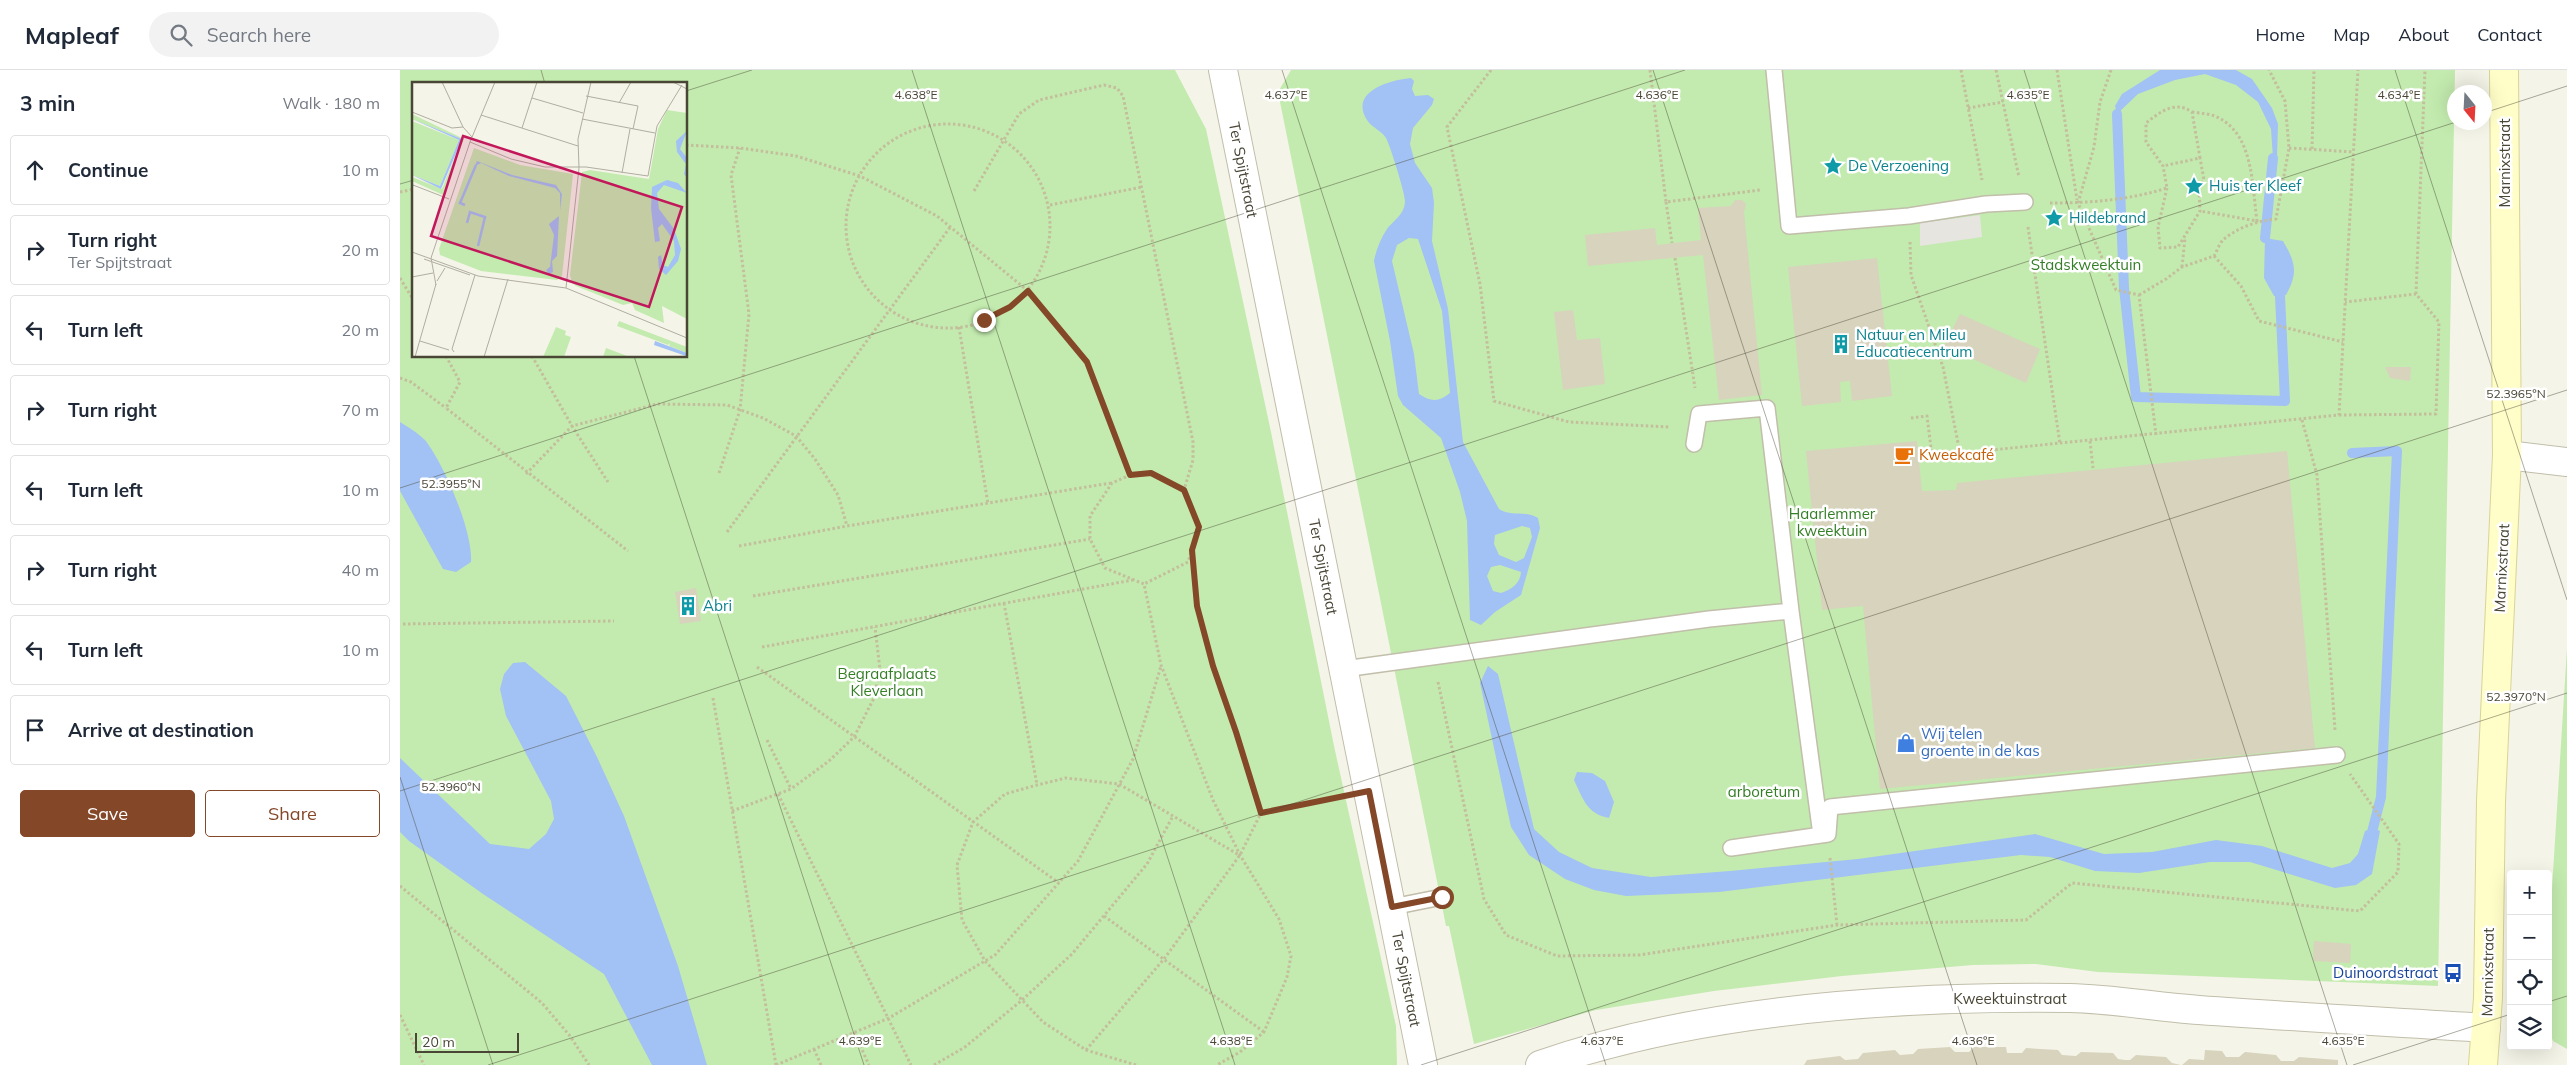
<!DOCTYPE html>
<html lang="en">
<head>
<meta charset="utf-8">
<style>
	body { margin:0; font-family:Mulish,sans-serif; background:#f2f2f3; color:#1f2937 }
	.controls { position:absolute; right:15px; bottom:15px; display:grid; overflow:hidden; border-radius:5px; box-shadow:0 5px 20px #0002 }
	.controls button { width:45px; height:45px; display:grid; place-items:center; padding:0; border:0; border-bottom:1px solid #e0e1e3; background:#fff; color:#1f2937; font:25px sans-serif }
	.compass { position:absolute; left:2047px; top:15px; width:45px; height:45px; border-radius:50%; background:#fff; box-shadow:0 5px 20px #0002; rotate:162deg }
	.scale { position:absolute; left:15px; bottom:12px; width:104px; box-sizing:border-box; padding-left:5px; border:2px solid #494636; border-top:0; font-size:14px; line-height:18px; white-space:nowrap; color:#494636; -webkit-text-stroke:4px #fff; paint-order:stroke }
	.stop { position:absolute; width:15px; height:15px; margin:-11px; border:4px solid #844728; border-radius:50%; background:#fff }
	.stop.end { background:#844728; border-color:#fff; box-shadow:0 1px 5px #0008 }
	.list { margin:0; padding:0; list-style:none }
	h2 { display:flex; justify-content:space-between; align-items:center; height:65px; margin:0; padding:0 20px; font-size:21px }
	h2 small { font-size:16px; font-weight:400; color:#747a83 }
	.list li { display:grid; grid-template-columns:32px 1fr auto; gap:15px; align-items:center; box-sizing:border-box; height:70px; margin:0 10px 10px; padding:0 10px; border:1px solid #e0e1e3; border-radius:5px }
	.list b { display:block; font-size:19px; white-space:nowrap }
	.list p { margin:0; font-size:16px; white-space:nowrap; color:#747a83 }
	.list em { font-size:16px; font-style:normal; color:#747a83 }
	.actions { display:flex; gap:10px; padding:15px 20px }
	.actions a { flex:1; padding:11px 0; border:1px solid #844728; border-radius:5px; text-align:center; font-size:18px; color:#844728 }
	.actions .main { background:#844728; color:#fff }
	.icon { flex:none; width:28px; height:28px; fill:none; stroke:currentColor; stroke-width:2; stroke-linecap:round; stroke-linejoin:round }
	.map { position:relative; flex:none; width:2167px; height:995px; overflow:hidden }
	header { display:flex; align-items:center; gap:30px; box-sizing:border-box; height:70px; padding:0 25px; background:#fff; border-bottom:1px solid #e0e1e3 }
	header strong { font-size:24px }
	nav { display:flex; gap:28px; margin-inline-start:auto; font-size:18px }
	.search { width:350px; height:45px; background:#f2f2f3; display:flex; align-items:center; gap:12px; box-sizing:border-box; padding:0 18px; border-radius:28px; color:#747a83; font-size:19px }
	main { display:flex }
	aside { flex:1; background:#fff }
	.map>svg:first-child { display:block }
	.green { fill:#c3ebaf; fill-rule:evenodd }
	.parking { fill:#e6e5e0 }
	.water { fill:#a2c1f4; fill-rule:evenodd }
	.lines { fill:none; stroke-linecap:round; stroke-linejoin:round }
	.stream { stroke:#a2c1f4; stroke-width:10 }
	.building { fill:#d7d3bd }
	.lane-casing { stroke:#c1beaa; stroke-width:18 }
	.street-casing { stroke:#c1beaa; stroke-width:30 }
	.secondary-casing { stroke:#d7d496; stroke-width:30 }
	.path { stroke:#c3be9b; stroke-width:3; stroke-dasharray:2.5 2.5; stroke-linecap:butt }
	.lane { stroke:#fff; stroke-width:15 }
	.street { stroke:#fff; stroke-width:28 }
	.secondary { stroke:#fffec8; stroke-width:28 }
	.route { stroke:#844728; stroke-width:6 }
	.ticks { fill:none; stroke:#494636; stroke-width:1; stroke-opacity:0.45 }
	.labels { text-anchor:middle; stroke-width:5; stroke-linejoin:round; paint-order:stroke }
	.street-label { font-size:15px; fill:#494636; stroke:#fff }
	.culture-label { font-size:15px; fill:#0d838f; stroke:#fff; text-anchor:start }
	.park-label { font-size:15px; fill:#347e26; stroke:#fff }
	.food-label { font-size:15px; fill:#c56008; stroke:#fff; text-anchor:start }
	.shop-label { font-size:15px; fill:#366cbe; stroke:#fff; text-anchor:start }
	.transit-label { font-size:15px; fill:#164399; stroke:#fff; text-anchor:end }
	.inset-river { fill:none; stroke:#a2c1f4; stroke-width:2.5 }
	.inset-road { fill:none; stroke:#b0aea1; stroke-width:1 }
	.view { fill:#c2185b; fill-opacity:0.15; stroke:#c2185b; stroke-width:2.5 }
	.inset-edge { fill:none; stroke:#494636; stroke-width:2.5 }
	.ticks-label { font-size:12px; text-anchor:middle; fill:#494636; stroke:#fff; stroke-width:5; stroke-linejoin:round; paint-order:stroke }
</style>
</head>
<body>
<header>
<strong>Mapleaf</strong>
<div class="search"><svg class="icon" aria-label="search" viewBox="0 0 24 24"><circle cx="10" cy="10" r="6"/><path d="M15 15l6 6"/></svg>Search here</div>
<nav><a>Home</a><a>Map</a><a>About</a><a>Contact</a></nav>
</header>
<main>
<aside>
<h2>3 min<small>Walk · 180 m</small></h2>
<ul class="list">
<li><svg class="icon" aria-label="ahead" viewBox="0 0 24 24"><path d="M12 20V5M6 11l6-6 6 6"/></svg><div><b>Continue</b></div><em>10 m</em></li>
<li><svg class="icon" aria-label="right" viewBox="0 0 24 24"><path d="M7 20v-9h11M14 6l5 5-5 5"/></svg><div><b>Turn right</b><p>Ter Spijtstraat</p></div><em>20 m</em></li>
<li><svg class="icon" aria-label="left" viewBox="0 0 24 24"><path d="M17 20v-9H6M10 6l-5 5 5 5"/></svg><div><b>Turn left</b></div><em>20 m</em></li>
<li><svg class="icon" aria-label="right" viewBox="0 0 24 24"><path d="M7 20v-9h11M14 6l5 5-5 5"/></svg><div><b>Turn right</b></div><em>70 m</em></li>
<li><svg class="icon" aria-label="left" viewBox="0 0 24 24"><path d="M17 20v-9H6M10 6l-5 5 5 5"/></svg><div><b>Turn left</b></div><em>10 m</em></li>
<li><svg class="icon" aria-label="right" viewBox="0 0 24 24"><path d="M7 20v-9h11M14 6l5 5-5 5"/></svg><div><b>Turn right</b></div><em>40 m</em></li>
<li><svg class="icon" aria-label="left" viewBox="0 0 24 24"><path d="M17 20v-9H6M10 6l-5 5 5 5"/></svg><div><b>Turn left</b></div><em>10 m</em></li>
<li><svg class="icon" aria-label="arrive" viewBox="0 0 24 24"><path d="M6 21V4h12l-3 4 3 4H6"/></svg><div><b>Arrive at destination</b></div></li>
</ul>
<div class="actions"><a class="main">Save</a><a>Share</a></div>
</aside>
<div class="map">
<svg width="2167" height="995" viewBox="0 0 2167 995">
	<rect width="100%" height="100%" fill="#f5f4e8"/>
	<path class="green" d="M0,0h775l31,59 65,303 63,314 62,280 1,39h-997zM14,14h272v272h-272z
		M891,0h1164l-17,916 -340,-14 -62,-8 -63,1 -131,11 -128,15 -118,19 -122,34 -25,-118h-3l-168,-834z
		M2167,578v401l-14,-8 -5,-12v-76z"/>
	<path class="parking" d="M1580,145l2,22 -62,9v-23z"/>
	<path class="water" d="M1760,0h76l16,9 20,29 6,16 -1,33 -4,1 -2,-29 -13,-27 -22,-17 -31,-11 -30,6 -37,14 -21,20 -2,-8 7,-12z
		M1011,8l3,3 -2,8 3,7 13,-1 6,4 -2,6 -19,23 -3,16 5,19 17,25 2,15 -2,38 16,68 15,133 36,67c12,8 27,1 39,9l2,10 -19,67 -26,17 -14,13 -11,-5 -3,-99 -7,-29 -19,-54 -38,-33 -5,-9 -8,-55 -16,-80c2,-11 7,-23 13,-32 7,-9 18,-15 18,-28 0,-8 -15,-56 -19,-63 -5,-8 -14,-10 -19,-18 -18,-28 22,-40 44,-42zM1009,168l9,1 24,72 8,82c-11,9 -19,9 -31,1l-5,-40 -22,-93 5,-16zM1122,456l8,2 2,9 -8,21 -8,4 -17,-7 -5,-11 1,-9zM1100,495l21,7c-1,12 -9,17 -20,21l-8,-2 -6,-15 4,-9z
		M1865,168l18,3c13,22 15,32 3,54l-12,1 -10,-18z
		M0,352c8,5 18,11 25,18 19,24 48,91 46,122l-15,10 -13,-3 -43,-78z
		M125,592l41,34 31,61 27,59 54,150 29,99h-55l-48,-91 -121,-80 -74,-53 -9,-9v-74l90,86 39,5 17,-15 8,-15 -3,-18 -45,-85 -6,-27 4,-15 9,-11z
		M1088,596l10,8 36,155 25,23 33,16 59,9 79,-6 128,-12 177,-25 69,20 48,-2 64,-12 46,6 70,22 18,-5 8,-9 7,-23 8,-3 7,3 -8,43 -16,11 -21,3 -85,-26h-40l-71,11 -44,-2 -45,-14 -29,-2 -302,37 -93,4 -32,-6 -29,-11 -36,-24 -18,-28 -31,-144z
		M1177,702l15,1 13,8 9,21 -5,16c-22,-4 -26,-19 -35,-38z"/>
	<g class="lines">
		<path class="stream" d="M1717,44l7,174 12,109 149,4 -5,-105
			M1865,168l8,-80
			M1952,383l45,-2 -16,346 -11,43"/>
	</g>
	<path class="building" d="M1335,130h7l4,4 -2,8 18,183 -43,5 -16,-145 -115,11 -3,-31 70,-7 2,17 44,-5 -3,-32 33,-2z
		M1477,188l15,138 -40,5 -2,-20 -10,1 1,20 -39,4 -14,-139z
		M1173,240l4,30 23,-2 5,46 -42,6 -9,-78z
		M1560,244l80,35 -14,34 -82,-37z
		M1985,297h26l-1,14 -20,-3z
		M1517,371l5,50 34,-1 1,-7 330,-32 28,297 -435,41 -17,-183 -41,4 -16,-159z
		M296,518l5,33 -21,3 -5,-32z
		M1914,871l37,3 -1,19 -37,-2z
		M1550,977l5,5h14l5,-5h32l1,6h15l4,-5 32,2 4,5 14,1 5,-4 32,1 5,6 7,1h5l6,-5 30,2 6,6 9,2h-377l3,-5 33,-4 5,4 13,-1 5,-6 32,-3 5,5 13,-1 5,-5z
		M1805,980l17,1 4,6h13l6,-5 31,3 5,6h13l5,-4 39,3v5h-156l7,-6 15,1z"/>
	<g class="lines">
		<g class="lane-casing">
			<path id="lane" d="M1374,0l15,156 120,-10 77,-12 39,-2
				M1391,541l30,224
				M944,599l365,-50 82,-8 -24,-203 -68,6 -5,30
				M1331,778l97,-14 2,-27 507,-52
				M992,837l50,-10"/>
		</g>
		<g class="street-casing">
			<path id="street" d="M823,0l200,995
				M2107,385l60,7
				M1140,995c163,-57 359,-69 530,-67 43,1 86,9 129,12 96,7 192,12 287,18"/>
		</g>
		<g class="secondary-casing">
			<path id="secondary" d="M2083,995l5,-67 3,-197 16,-346 -3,-385"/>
		</g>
		<path class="path" d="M1091,0l-44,57 33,157 14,117 75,21 101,5
			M1250,0l16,132 94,-12
			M1561,0l21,110
			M1596,0l23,107
			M1657,0l20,130
			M1711,0l-11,32 -6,45 -16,56 38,87 23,5 17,140
			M1568,38l35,-6
			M1792,42c8,1 20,2 27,6 35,18 33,69 38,103l-57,-10
			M446 156a102 102 0 1 1 204 0a102 102 0 1 1-204 0Z
			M286,75l54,3 56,8 64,20 77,40 91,75 59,71 43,113 -18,8 -22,33v23l15,29 39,16 17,81 52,135 27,55 39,64 12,37 -4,21 -23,55 -24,20 -23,13
			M1889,78l65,4
			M1912,79l2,-79
			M1767,118l-9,39 2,21 18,-1 22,-36 -1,-24 5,-7 -4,-22
			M574,121l45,-77 20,-14 65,-15 13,3 6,8 70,346v18l-9,30
			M0,122l14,-3
			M1266,132l6,41
			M1650,133c40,0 79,-3 117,-15l-4,-22 -17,-24v-19c14,-11 29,-23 46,-11l8,46 -37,8
			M650,135l92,-18
			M1628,157l32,217
			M1510,172l1,33 32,92 17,86
			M1814,186l27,30 18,35 84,21
			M1275,188l20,130
			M1782,197l3,-29
			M0,208l14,23
			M2016,224l9,-224
			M1739,225l27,-16 16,-12 32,-11c3,-5 6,-14 10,-17 15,-12 33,-18 52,-20l13,-71 -4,-47 -16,-31
			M559,257l29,177
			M46,286l14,26 -14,26 182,143
			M132,286l40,70 36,56
			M0,308l11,4 35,26
			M1939,345l97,-1 3,-92 -23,-28 -71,8
			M1511,348l16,-2 5,40 407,-41 19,-345
			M1902,350l15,55 18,255
			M1690,371l3,27
			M319,403l21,-63 9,-96 -18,-139 9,-27
			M126,404l46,-48 85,-22 70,1 36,13 33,18 19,23 23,36 9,31
			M730,405l21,-2 33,17 15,37 -11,35 -44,22
			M327,462l224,-306
			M339,476l108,-20 264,-43
			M353,526l337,-57
			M604,533l33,182
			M3,554l211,-3
			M362,577l371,-67
			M357,597l302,216
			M1038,612l46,217 22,36 51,21 82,-1 198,-30 189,-5 46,-37 288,28 38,-39 1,-28 -49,-70
			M313,628l63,367
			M367,670l24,49
			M378,724l133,271
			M332,741l59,-22 38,-28 25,-24 20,-39 6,-28 -5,-43
			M861,743l77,-16
			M1430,788l7,67
			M0,816l142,117 28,33 19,29
			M704,846l160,116
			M0,945l24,50
			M454,962l15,33
			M414,979l7,16
			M686,980l78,-91 76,-104 21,-42 -48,-147 -16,-60 -5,-56
			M376,995l113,-47 106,-63 83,-94 55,-102 28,-93
			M534,995l31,-18 56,-46 51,-47 75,-90 26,-48
			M736,995l-50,-15 -43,-28 -58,-61 -23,-41 -5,-55 16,-43 32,-28 32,-9 29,-7 53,6 120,71"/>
		<use href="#lane" class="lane"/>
		<use href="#street" class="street"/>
		<use href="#secondary" class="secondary"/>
	</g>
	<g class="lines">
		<path class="route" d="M584,250l26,-13 18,-16 59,71 43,113 21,-2 33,17 15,37 -7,23 5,56 16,60 23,66 25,81 108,-22 23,116 50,-10"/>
	</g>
	<path class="ticks" d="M141,0l4,14M512,0l323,995M882,0l324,995M1253,0l324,995M1624,0l323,995M1995,0l172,530M286,21l66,-21M2084,43l83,-27M0,114l14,-4M234,286l230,709M0,418l1285,-418M0,707l93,288M0,721l2056,-669M2148,932l19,-6M88,995l2079,-675M1021,995l1146,-372M1953,995l158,-51"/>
	<defs>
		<g id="sight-bare" transform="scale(1.5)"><path d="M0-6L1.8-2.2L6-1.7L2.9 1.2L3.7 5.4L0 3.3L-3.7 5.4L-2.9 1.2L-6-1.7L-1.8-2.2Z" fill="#0f9aa8" stroke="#fff" stroke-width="2.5" paint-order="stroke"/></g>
		<g id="building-bare" transform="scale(1.5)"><path d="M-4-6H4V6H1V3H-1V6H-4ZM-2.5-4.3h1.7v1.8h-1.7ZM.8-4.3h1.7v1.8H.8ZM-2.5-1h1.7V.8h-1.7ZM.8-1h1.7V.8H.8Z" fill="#0f9aa8" stroke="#fff" stroke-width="2.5" paint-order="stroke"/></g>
		<g id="cafe-bare" transform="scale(1.5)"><path d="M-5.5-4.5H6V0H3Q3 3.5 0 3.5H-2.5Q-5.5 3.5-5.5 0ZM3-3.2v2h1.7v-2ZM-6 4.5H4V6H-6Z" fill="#e8710a" stroke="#fff" stroke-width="2.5" paint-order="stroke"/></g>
		<g id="shop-bare" transform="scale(1.5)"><path d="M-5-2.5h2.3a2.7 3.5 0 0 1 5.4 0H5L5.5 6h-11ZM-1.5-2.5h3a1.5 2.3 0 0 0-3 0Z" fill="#3f7fe0" stroke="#fff" stroke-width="2.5" paint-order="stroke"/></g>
		<g id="bus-bare" transform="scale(1.5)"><path d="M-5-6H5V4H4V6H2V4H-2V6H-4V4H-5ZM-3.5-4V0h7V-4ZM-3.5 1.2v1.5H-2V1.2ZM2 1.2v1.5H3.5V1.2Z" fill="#1a4fb4" stroke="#fff" stroke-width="2.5" paint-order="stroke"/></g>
	</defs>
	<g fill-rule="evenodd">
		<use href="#sight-bare" x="1433" y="96"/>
		<use href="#sight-bare" x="1794" y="116"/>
		<use href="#sight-bare" x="1654" y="148"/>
		<use href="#building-bare" x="1441" y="274"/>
		<use href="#cafe-bare" x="1504" y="385"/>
		<use href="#building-bare" x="288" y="536"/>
		<use href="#shop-bare" x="1506" y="673"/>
		<use href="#bus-bare" x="2053" y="903"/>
	</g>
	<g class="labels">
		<g class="street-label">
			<text transform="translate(2105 93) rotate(-90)" y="5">Marnixstraat</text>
			<text transform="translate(843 100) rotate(79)" y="5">Ter Spijtstraat</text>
			<text transform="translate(923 497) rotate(79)" y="5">Ter Spijtstraat</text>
			<text transform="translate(2102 498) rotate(-87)" y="5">Marnixstraat</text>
			<text transform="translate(2088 902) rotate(-89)" y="5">Marnixstraat</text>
			<text transform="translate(1006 909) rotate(79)" y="5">Ter Spijtstraat</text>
			<text x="1610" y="934">Kweektuinstraat</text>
		</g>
		<g class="culture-label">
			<text x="1448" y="101">De Verzoening</text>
			<text x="1809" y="121">Huis ter Kleef</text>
			<text x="1669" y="153">Hildebrand</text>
			<text x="1456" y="270">Natuur en Mileu<tspan x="1456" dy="17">Educatiecentrum</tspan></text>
			<text x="303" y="541">Abri</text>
		</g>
		<g class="park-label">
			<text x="1686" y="200">Stadskweektuin</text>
			<text x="1432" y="449">Haarlemmer<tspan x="1432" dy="17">kweektuin</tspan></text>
			<text x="487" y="609">Begraafplaats<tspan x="487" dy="17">Kleverlaan</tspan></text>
			<text x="1364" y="727">arboretum</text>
		</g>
		<g class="food-label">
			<text x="1519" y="390">Kweekcafé</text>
		</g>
		<g class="shop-label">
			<text x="1521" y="669">Wij telen<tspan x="1521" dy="17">groente in de kas</tspan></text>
		</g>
		<g class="transit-label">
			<text x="2038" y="908">Duinoordstraat</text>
		</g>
	</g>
	<g transform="translate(12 12)">
		<rect width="275" height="275" fill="#f5f4e8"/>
		<path d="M255,28l20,3v206l-25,-13 2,17 -29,-13 -3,-7 -9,2 -47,-19 -4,-3 -2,-8 12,-103 8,-2 59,9 9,-50zM0,32l52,25 -21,56 -31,-14v-4l30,12 20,-50 -50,-20zM0,39l47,19 -19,46 -28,-11zM62,66l46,17 53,9 -11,102 -5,4 -76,-9 -41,-16 -1,-6zM207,239l68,26v6l-18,-7 1,-3 -2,2 -51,-19zM144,245l10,4 -1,4 6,2 -7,20h-21zM194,266l24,9h-27z" fill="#c3ebaf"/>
		<path d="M0,37l50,20 -21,50 -29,-14 28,11 19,-46zM275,49l-7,18 7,9v20l-3,-4 2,-10 -9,-12 -1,-11zM65,79l35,14 44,10 6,9 -2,16v-17l-5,-5 -46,-12 -28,-13 -6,3zM255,98l11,3 9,10 -23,-8 -7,8 2,16 15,20 7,20 -3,12 -12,14 -7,-6 -1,-12 3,-2 2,10 5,2 7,-12 -1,-14 -12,-17 -4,4 2,13 -5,1 -4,-34 1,-21zM147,134l-2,40 -5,5 1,11 -4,2 -3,-4 4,-3 4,-32 -5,-11zM243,259l32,12 -1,3 -32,-11z" fill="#a2c1f4"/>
		<path class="inset-river" d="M53,123l-5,-2 16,-38M55,141l3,-11 15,5 -7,29"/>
		<path class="inset-road" d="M30,0l21,45 9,10M261,0l14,7M174,14l52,10 -5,23M120,16l51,15M207,21l12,-21M0,30l40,16 11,-1M69,33l97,31M170,37l73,14M110,46l15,-46M58,60l41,17 34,8h41l62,9 9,-50 25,-41M210,91l8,-44M0,107l1,-4 36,14M0,170l66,24 88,12 121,50M12,177l46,16M0,195l21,-4M25,199l8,-13M24,203l-5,-27 39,-116 25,-60M154,206l13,-120 -1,-29 13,-57M8,259l29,9M42,270l-2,-3 23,-74M3,275l21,-73M72,275l24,-78"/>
		<path class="view" d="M51,54l219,71 -33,100 -218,-71z"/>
		<rect width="275" height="275" class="inset-edge"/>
	</g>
	<g class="ticks-label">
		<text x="516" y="29">4.638°E</text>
		<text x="886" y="29">4.637°E</text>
		<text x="1257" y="29">4.636°E</text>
		<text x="1628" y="29">4.635°E</text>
		<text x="1999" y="29">4.634°E</text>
		<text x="2116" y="328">52.3965°N</text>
		<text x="51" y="418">52.3955°N</text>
		<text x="2116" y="631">52.3970°N</text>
		<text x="51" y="721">52.3960°N</text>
		<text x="460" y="975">4.639°E</text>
		<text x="831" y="975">4.638°E</text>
		<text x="1202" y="975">4.637°E</text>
		<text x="1573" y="975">4.636°E</text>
		<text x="1943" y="975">4.635°E</text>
	</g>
</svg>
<div class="controls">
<button>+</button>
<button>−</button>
<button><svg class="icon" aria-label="locate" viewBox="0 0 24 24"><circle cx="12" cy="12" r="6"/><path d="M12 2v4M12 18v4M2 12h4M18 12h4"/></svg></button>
<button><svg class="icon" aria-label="layers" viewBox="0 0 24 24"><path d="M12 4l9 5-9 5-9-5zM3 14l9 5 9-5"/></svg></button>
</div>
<svg class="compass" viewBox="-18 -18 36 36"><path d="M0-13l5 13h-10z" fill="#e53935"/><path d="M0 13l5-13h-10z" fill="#747a83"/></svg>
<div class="scale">20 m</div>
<div class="stop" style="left:1042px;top:827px"></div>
<div class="stop end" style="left:584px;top:250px"></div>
</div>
</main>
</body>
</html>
